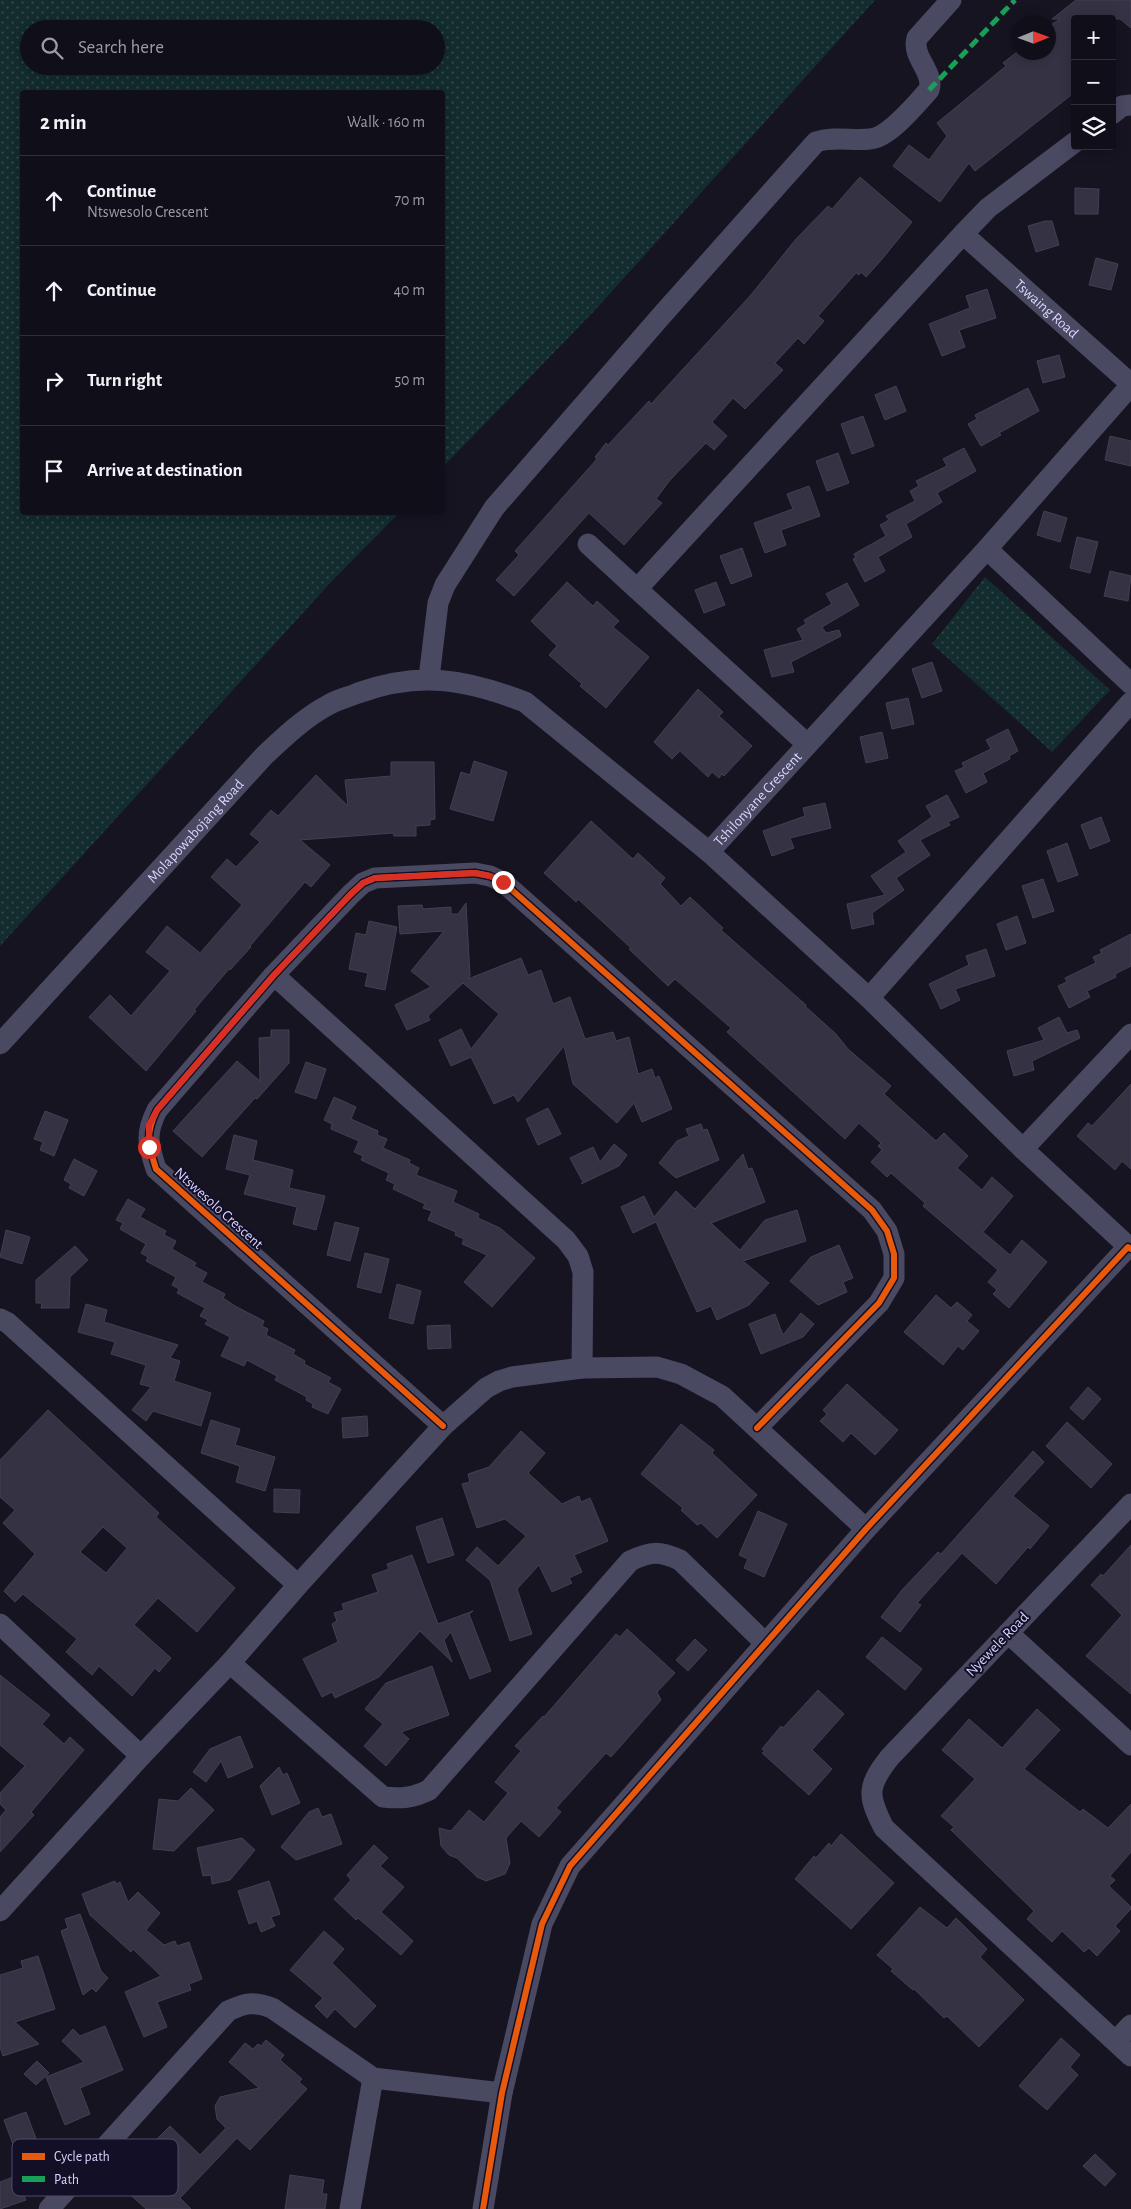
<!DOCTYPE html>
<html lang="en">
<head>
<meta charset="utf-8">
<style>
	body { margin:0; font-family:"Alegreya Sans",sans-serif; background:#1e1d26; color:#f1f3f6 }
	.controls { position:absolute; right:15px; top:15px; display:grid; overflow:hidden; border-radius:5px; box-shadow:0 2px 12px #0003 }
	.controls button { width:45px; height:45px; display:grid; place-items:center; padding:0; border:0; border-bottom:1px solid #302f38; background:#100f19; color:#f1f3f6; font:25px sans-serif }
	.compass { position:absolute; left:1011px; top:15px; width:45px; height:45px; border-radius:50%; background:#100f19; box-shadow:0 2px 12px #0003; rotate:89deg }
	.stop { position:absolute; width:15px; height:15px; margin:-11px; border:4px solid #d93025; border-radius:50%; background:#fff }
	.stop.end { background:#d93025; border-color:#fff; box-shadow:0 1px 5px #0008 }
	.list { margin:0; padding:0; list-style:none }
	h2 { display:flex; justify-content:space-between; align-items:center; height:65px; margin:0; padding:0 20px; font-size:21px }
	h2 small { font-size:16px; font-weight:400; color:#9c9ca2 }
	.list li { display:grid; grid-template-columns:32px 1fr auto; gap:15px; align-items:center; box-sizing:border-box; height:90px; padding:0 20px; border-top:1px solid #302f38 }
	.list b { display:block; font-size:19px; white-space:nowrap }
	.list p { margin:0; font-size:16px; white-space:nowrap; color:#9c9ca2 }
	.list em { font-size:16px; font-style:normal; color:#9c9ca2 }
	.icon { flex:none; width:28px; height:28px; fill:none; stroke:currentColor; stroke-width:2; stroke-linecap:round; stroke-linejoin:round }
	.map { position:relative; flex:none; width:1131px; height:2209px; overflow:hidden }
	.search { position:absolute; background:#100f19; box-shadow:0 2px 12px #0003; left:20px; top:20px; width:425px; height:55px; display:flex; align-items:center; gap:12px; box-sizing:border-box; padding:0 18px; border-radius:28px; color:#9c9ca2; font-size:19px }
	.panel { position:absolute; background:#100f19; box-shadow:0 2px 12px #0003; left:20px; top:90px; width:425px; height:425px; border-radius:5px }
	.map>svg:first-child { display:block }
	.grass { fill:url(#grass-dots); fill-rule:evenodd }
	.building { fill:#343243; stroke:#433f54; fill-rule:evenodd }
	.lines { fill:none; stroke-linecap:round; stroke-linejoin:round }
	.minor { stroke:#4a4962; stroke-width:21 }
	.quiet { stroke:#1a9f57; stroke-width:5; stroke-dasharray:10 5; stroke-linecap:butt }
	.cycleway-casing { stroke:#130f26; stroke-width:9 }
	.cycleway { stroke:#e8590c; stroke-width:6 }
	.route { stroke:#d93025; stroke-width:6 }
	.labels { text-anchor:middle; stroke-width:4; stroke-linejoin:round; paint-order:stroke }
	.street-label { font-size:15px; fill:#d9d4ff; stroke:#130f26 }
	.key { fill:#130f26; stroke:#4e4a67; stroke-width:1 }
	.key-label { font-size:14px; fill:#d9d4ff }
</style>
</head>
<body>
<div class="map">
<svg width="1131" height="2209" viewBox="0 0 1131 2209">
	<defs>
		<pattern id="grass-dots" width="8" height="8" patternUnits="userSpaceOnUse" patternTransform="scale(1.25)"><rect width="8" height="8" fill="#132c2d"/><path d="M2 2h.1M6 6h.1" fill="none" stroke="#354a4c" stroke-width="1.8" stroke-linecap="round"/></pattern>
	</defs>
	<rect width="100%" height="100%" fill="#161421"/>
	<path class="grass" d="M0,0h875l-279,309 -153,158 -1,-375h-420v420l377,1 -68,69 -331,364zM29,29h407v37h-407z
		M985,577l125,113 -58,62 -120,-108z"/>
	<path class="building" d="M1076,0h55v28l-11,-9h-45v73l-100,79 -6,-8 -29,39 -47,-36 16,-21 20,15 18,-24 -10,-13 69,-57 -3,-3 14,-11h31v-25l12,-8h-8z
		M860,177l52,45 -29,36 -17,19 -5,-5 -2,3 -3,-2 -38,43 6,5 -20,23 -6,-6 -23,25 8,7 -38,39 -12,-11 -21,24 15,14 -13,14 -8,-7 -36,37 -14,19 6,4 -38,42 -35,-32 -75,83 -18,-16 23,-25 -4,-4 82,-92 -2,-2 11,-14 2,2 41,-44 2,3 99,-108 46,-57 32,-33 4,3z
		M1075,188l24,1 -1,25h-23z
		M1045,221h7l7,24 -23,7 -8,-26z
		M1096,258l22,6 -7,26 -22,-5z
		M987,289l9,29 -37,12 6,17 -23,9 -13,-32 41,-16 -4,-12z
		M1059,355l6,22 -22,6 -6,-22z
		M896,386l10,25 -21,9 -10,-25z
		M1028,388l11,23 -40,22 2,2 -20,11 -13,-22 9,-5 -2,-4z
		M863,416l11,30 -22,8 -11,-30z
		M1110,436l21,5v25l-26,-6z
		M964,448l12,23 -39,22 5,9 -36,22 6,13 -34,20 7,14 -20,11 -12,-23 3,-1 -2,-4 32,-18 -6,-11 9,-5 -3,-4 29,-15 -5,-10 9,-5 -3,-5 31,-15 -4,-7z
		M838,453l11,30 -22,8 -11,-30z
		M809,486l11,30 -39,14 5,15 -21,8 -11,-30 39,-14 -6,-15z
		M1044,511l23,7 -7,24 -23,-7z
		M1077,537l21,5 -8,31 -20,-5z
		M742,548l10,28 -21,8 -11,-28z
		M1110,571l21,5 -3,25 -24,-5z
		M567,582l26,24 4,-5 22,20 -6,6 36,30 -43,51 -26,-22 2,-2 -33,-29 8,-9 -26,-25z
		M716,582l9,23 -21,8 -9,-23z
		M847,583l12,22 -37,22 4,6 13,-3 2,6 -50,26 3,10 -22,5 -8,-27 39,-10 -6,-11 9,-5 -2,-4 28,-16 -6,-10z
		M932,662l10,29 -20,7 -10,-29z
		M698,689l25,23 -4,4 33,30 -28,30 -2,-2 -3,4 -7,-6 -4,5 -28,-26 -8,8 -18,-17z
		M908,698l6,26 -22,5 -6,-26z
		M1008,729l10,22 -9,5 1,3 -27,14 4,9 -21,11 -11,-22 9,-4 -2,-4 29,-14 -5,-9z
		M882,732l6,26 -22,5 -6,-26z
		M474,761l33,11 -14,49 -43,-12 11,-37 9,3z
		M391,762h43l1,57 -5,1v5l-14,1v10h-22l-1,-3 -93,7 30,25 -19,22 -6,-5 -55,64 1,1 -21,23 -1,-1 -35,41 2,1 -50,60 -57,-54 21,-22 21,21 39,-45 -24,-19 21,-26 33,27 42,-48 -31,-28 16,-18 9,8 24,-25 -10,-8 21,-24 7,6 38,-41 32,31 -3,-26 46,-4z
		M947,795l12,22 -11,5 2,3 -30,15 10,15 -34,23 8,12 -32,23 2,11 -22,5 -5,-25 38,-9 -14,-19 35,-24 -8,-11 34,-24 -6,-11z
		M825,803l6,25 -41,10 4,10 -22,8 -9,-25 42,-15 -2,-8z
		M1101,817l9,24 -20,8 -9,-24z
		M591,821l42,38 5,-6 27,25 -5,6 21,22 9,-9 33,31 -2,2 85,75 -1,1 31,28 12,15 43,37 -7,8 52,47 8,-8 24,23 -11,12 25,22 10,-13 21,19 -30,36 27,23 12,-15 25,22 -38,46 -16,-14 4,-4 -9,-8 10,-12 -75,-64 2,-3 -34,-30 -4,4 -16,-15 11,-12 -4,-4 3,-3 -22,-20 -14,16 -118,-107 4,-4 -56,-49 -7,7 -39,-37 2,-1 -53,-49 -2,3 -32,-29z
		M1067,843l11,32 -20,7 -11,-31z
		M1043,879l11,32 -21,7 -11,-32z
		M466,903l4,73 -2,3 53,-21 7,17 13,-5 12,34 17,-7 15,42 28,-7 3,9 13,-4 9,37 14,-5 3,9 4,-2 13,33 -30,13 -8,-19 -17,20 -44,-39 -9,-38 -46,56 -4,-7 -20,9 -23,-47 -20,9 -12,-26 22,-11 10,20 28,-35 -36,-31 -35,33 2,4 -23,10 -12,-25 36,-18 -20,-16 33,-40 -44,3 -2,-28 24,-1 1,4 28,-2v7h7z
		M1017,916l9,27 -20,7 -9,-26z
		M369,921l28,6 -12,63 -20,-4 3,-13 -19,-4 7,-36 10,2z
		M1131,934v32l-16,8 1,3 -29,14 3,6 -21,11 -11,-22 9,-4 -2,-4 31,-15 -3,-6 9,-4 -2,-3z
		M986,949l9,27 -40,13 5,11 -19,9 -12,-25 40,-19 -3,-9z
		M1059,1017l8,16 10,-3 3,8 -48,23 2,9 -20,6 -7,-25 37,-11 -6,-12z
		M271,1030h18v33l-32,36 -2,-1 -53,59 -29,-26 64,-70 23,20 -1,-43 12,-1z
		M306,1062l20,7 -10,30 -21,-7z
		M1131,1084v85l-9,-8 -7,9 -38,-34 11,-13 4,3z
		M334,1097l22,10 -5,12 27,12 -1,4 10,4 -4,9 27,12 -1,3 10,5 -3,7 41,16 -4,11 26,12 -1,4 22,10 35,30 -43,49 -28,-25 23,-27 -25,-11 2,-5 -9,-4 1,-3 -28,-12 4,-9 -9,-3 2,-4 -32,-15 2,-5 -9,-4 3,-7 -28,-13 2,-4 -9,-4 5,-11 -28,-12 1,-5 -8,-4z
		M548,1108l13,26 -23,11 -12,-26z
		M45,1111l23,9 -14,36 -14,-6 3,-8 -9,-3z
		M701,1124l2,6 4,-1 12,31 -43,18 -17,-15 18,-22 12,-5 -3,-7z
		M234,1135l23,6 -4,19 40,10 -4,18 36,8 -9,34 -23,-6 4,-17 -53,-13 6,-19 -24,-6z
		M614,1144l13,11 -8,11 -38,18 2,-2 -13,-24 23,-11 7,15z
		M743,1154l5,15 4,-1 13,34 -54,21 29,27 25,-30 32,-10 9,31 -63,20 26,22 -20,22 -32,15 -6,-14 -14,6 -41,-90 -23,11 -12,-26 23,-11 10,21 22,-26 19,18z
		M74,1159l23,12 -13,25 -15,-8 2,-4 -7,-4z
		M128,1199l17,10 -5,8 26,14 -2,4 12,6 -4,8 24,14 -2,3 13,7 -5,9 23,12 -2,4 12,8 29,15 -2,5 6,3 -2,6 29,15 -2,4 12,7 -1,3 27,14 -3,4 13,7 -13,25 -16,-7 1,-3 -7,-4 1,-3 -32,-17 2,-4 -30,-16 -3,6 -23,-10 9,-19 -25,-13 3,-4 -8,-4 5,-8 -28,-15 2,-4 -7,-4 4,-8 -30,-16 2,-4 -7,-4 5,-9 -26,-15 3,-6 -7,-3z
		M335,1222l24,6 -9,33 -23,-6z
		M6,1230l24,7 -8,27 -22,-7z
		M839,1245l14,33 -10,4 4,10 -29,13 -28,-24 21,-24z
		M75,1246l13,14 -18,17 -1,31h-28l1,-5h-6v-23z
		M365,1253l24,6 -8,34 -24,-6z
		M397,1284l24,7 -8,33 -24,-6z
		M936,1295l15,13 6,-6 15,13 -5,6 12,10 -16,19 -5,-4 -15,19 -39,-33z
		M86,1304l21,6 -3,12 74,23 -8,13 10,3 -6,20 37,12 -10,33 -48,-15 -7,10 -14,-11 19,-23 -11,-3 6,-19 -35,-11 4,-12 -37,-10z
		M801,1313l13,11 -11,13 -42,17 -12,-30 26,-10 8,21z
		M450,1325l1,23 -23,1 -1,-23z
		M847,1384l51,46 -23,25 -24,-22 -8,9 -23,-21 7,-7 -4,-4z
		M1088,1387l13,12 -18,21 -13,-12z
		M48,1410l111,103 -3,4 79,71 -38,44 -39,-34 -24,27 37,33 -12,14 -4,-4 -23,28 -33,-30 -7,9 -26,-23 11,-13 -54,-45 -8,8 -11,-11 31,-37 -32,-31 12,-13 -15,-13v-37zM103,1527l24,21 -21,25 -26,-21z
		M367,1416l1,20 -25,2 -1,-20z
		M211,1420l29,9 -5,16 40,12 -10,34 -29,-9 4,-16 -39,-13z
		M1067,1422l45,42 -21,24 -45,-42z
		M681,1424l33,26 -2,3 45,42 -40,43 -16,-15 -4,2 -16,-15 2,-2 -42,-34z
		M521,1431l24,22 -17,20 34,31 17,-8 2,6 9,-4 18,43 -34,14 8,17 -13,6 3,5 -20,9 -13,-27 -22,24 15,45 -22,7 -20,-61 -24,-20 11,-13 21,19 28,-30 -21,-17 -28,9 -15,-44 8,-2 -2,-8 21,-7z
		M1033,1451l11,11 -31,34 36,30 -19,23 -2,-2 -32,37 -34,-31 -45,50 4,2 -21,27 -19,-15 21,-27 36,-38 3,2z
		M274,1489l26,1 -1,23 -25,-1z
		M758,1511l29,13 -23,53 -20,-9 4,-9 -9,-4z
		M442,1518l12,37 -26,8 -12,-36z
		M1131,1545v149l-45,-38 36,-41 -31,-30 10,-11 2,2z
		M412,1555l26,69 35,-13 -4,3 22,57 -21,8 -19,-47 -7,8 8,22 -32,-31 -41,46 -44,21 -3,-6 -10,5 -19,-38 35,-17 -6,-18 5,-3 -3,-8 10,-3 -2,-6 36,-12 -6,-17 17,-6 -2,-5z
		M627,1629l48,44 -18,19 4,8 -50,57 -5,-4 -50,55 5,4 -22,25 -18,-16 -15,17 4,25 -5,11 -19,7 -9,-4 -20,-19 -8,-3 -8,-9 -2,-18 12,3 18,-21 15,12 24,-29 -13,-11 26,-31 -6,-5 28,-30 1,1 72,-83 4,3z
		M882,1637l40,32 -17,21 -39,-33z
		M695,1639l12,11 -19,21 -12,-11z
		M432,1666l17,49 -48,17 8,7 -23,27 -22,-20 19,-22 -18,-15 21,-26z
		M0,1675l50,40 -8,9 22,20 6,-7 14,13 -53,62 3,3 -34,37v-35l6,-7 -6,-6v-11l25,-27 -25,-21z
		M818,1690l26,24 -32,36 20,19 -23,26 -47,-42 3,-2 -3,-2 19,-23 2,2z
		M1037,1709l23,21 -36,39 56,43 3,-3 25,19 23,-24v48l-21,24 5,4 -6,6 22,21v2l-16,17 5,5 -23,25 -8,-8 -5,4 -22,-21 -10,11 -25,-23 7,-8 -83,-81 3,-3 -13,-11 34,-37 -33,-29 27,-31 33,29z
		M240,1736l13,31 -25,11 -7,-17 -15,21 -13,-10 17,-23z
		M279,1767l4,8 4,-2 13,30 -28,12 -12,-29z
		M191,1788l23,22 -40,41 -21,-2 6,-50 19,2z
		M318,1808l4,9 9,-3 11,30 -46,16 -15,-13 28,-35z
		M841,1834l53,49 -43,46 -56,-50 19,-23 2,2 13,-15 2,3z
		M242,1838l13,12 -25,30 -18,4 -1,-9 -8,1 -6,-28z
		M374,1845l14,13 -8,8 24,21 -23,25 32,29 -12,14 -43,-37 -2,2 -22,-21 17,-19 -4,-5z
		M115,1881l1,3 4,-2 8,20 10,-10 22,21 -14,17 18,15 11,-4 2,5 12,-4 13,37 -13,5 2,6 -34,12 10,25 -23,10 -19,-45 36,-16 -28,-27 -2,3 -41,-37 -8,-21z
		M269,1881l11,33 -9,3 4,9 -14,6 -4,-11 -8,3 -11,-33z
		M920,1907l27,21 9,-10 31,31 -7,8 44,43 -45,47 -32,-31 -3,2 -30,-29 -1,1 -22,-19 2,-2 -16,-14z
		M80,1914l21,57 7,7 -12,14 -4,-4 -9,7 -22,-64 7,-3 -3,-9z
		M324,1931l20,18 -12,14 44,43 -21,22 -20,-19 -8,9 -12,-12 8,-8 -33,-28z
		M38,1956l17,53 -40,13 24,22 -36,12 -3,-9v-72l23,-7 -2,-7z
		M105,2026l18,44 -43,18 10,26 -25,11 -19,-48 38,-15 -22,-21 11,-12 7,7z
		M1061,2038l19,17 -10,12 8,8 -31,35 -28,-24z
		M266,2040l18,15 -4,5 22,19 -3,3 8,7 -57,61 -13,-12 -57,60 11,11h-45l-23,-21 11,-12 -4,-4 20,-21 -3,-2 23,-23 30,29 26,-27 -9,-9 -2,-13 5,-9 39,-9 -30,-26 16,-19 8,6 5,-5 3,2z
		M37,2061l12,12 -13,12 -12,-11z
		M26,2112l17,45 -22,9 -17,-46z
		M1095,2154l21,20 -11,12 -22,-20z
		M290,2175l34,5 -2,14h5l-2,15h-40z
		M16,2176l10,24 -26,9v-27z"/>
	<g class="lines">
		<g class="minor">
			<path d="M1112,114l10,-8 9,-1"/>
			<path id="s1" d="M963,234l168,150"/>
			<path d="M588,544l49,45"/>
			<path d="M987,549l144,135"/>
			<path d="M429,678l9,-75 7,-18 49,-77 168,-193 154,-173c17,-6 37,-1 54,-3 19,-1 46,-35 59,-49 6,-18 -18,-33 -12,-52l34,-38"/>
			<path d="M807,744l-170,-155 326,-355 25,-26 87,-66"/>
			<path id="s2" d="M709,852l278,-303 144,-164"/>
			<path d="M274,975l292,265 12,16 5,16 -1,96"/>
			<path d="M869,998l262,-296"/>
			<path id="s3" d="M0,1044l264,-288c20,-19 41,-39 66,-52 8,-5 19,-7 28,-11 62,-22 107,-14 167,9l184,150 160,146 154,151 108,100"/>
			<path d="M1023,1149l108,-115"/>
			<path d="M0,1319l8,4 290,262"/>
			<path d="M443,1426l-287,-257c-8,-25 -11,-35 1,-59l117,-135 77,-81 12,-11 12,-5 100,-5 15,3 13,6 369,328 15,21 7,23v24l-15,25 -122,125"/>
			<path d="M1131,1504l-241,253c-23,29 -23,38 -6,71l247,228"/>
			<path d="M0,1624l141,132"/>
			<path d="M1008,1633l123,112"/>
			<path d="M230,1663l153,134c18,2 30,1 46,-7l201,-229c21,-10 29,-10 50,-1l85,83"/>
			<path d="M0,1911l141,-155 89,-93 68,-78 145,-159 43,-38 13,-7 13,-4 70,-9 75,-1 24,7 41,22 144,133"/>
			<path d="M1116,2041l15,-16"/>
			<path d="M49,2209l179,-198c17,-8 25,-10 44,-3l101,70 129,15"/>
			<path d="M350,2209l23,-131"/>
			<path d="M483,2209l19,-116 40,-169 28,-58 296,-337 262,-282"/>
		</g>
		<path class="quiet" d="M929,90l86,-90"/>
		<g class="cycleway-casing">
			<path id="cycleway" d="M443,1426l-287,-257c-8,-25 -11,-35 1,-59l117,-135 77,-81 12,-11 12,-5 100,-5 15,3 13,6 369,328 15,21 7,23v24l-15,25 -122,125
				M483,2209l19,-116 40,-169 28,-58 296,-337 262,-282 3,2"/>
		</g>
		<use href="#cycleway" class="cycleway"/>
	</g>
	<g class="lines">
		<path class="route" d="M149,1147v-22l8,-15 117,-135 77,-81 12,-11 12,-5 100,-5 15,3 13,6"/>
	</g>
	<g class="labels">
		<g class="street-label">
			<text dy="5" stroke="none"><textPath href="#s1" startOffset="112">Tswaing Road</textPath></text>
			<text dy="5" stroke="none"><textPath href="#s2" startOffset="72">Tshilonyane Crescent</textPath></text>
			<text dy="5" stroke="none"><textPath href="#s3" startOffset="289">Molapowabojang Road</textPath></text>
			<text transform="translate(219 1208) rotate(42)" y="5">Ntswesolo Crescent</text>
			<text transform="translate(997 1644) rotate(-46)" y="5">Nyewele Road</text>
		</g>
	</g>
	<rect x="12" y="2139" width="166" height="57" rx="8" class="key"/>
	<rect x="22" y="2153" width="23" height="7" fill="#e8590c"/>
	<rect x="22" y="2176" width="23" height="6" fill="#1a9f57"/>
	<g class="key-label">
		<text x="54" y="2161">Cycle path</text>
		<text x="54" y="2184">Path</text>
	</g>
</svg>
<div class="controls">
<button>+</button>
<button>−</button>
<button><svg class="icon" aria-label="layers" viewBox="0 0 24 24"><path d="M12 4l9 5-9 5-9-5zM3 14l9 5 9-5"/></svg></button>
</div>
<svg class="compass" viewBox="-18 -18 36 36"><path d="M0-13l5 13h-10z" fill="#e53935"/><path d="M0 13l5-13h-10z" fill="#9c9ca2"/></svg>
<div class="stop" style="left:149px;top:1147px"></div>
<div class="stop end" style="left:503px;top:882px"></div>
<div class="search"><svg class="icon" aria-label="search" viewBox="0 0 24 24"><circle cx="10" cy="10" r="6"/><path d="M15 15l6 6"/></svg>Search here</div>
<section class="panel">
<h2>2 min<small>Walk · 160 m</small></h2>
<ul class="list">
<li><svg class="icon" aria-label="ahead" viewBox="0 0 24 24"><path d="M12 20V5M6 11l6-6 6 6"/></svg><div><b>Continue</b><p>Ntswesolo Crescent</p></div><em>70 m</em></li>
<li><svg class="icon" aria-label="ahead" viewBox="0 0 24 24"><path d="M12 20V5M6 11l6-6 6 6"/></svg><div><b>Continue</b></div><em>40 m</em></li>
<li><svg class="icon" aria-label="right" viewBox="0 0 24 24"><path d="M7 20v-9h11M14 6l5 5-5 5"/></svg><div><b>Turn right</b></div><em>50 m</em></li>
<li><svg class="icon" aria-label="arrive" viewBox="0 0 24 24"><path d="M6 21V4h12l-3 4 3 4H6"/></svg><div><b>Arrive at destination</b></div></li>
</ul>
</section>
</div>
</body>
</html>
